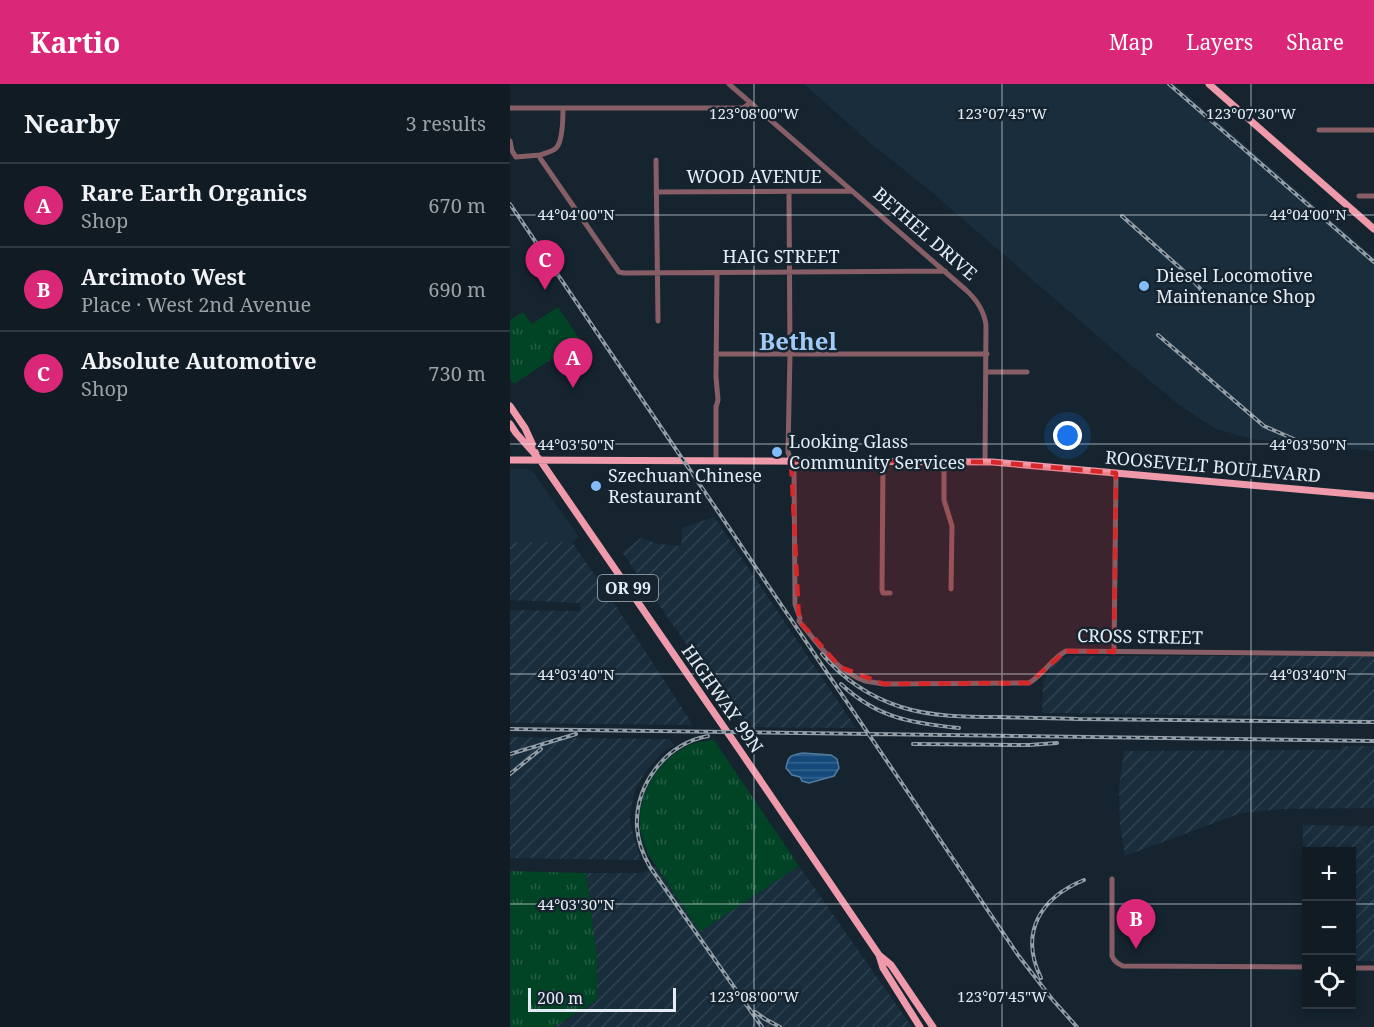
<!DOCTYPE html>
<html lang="en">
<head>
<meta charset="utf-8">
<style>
	body { margin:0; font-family:"Noto Serif",serif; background:#1e2830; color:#f1f3f6 }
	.controls { position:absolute; right:18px; bottom:18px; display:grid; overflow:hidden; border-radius:0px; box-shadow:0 3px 9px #0003 }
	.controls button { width:54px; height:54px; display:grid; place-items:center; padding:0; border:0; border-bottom:2px solid #303941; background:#101b23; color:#f1f3f6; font:30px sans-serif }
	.scale { position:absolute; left:18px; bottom:15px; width:148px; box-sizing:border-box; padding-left:6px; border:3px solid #e4edf5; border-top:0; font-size:16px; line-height:21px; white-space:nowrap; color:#e4edf5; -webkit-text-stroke:4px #15242f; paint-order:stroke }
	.you { position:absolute; left:558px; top:352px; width:21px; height:21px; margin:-15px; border:4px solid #fff; border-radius:50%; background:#1a73e8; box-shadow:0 0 0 9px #1a73e833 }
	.badge { display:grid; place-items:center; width:39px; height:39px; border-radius:50%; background:#db2777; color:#fff; font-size:20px; font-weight:700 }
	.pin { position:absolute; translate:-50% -50px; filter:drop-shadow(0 2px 3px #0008) }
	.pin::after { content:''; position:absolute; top:32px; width:21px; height:18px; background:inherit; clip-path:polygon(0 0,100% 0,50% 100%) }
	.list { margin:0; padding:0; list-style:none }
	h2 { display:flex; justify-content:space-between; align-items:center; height:78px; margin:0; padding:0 24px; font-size:26px }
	h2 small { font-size:20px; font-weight:400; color:#9ca1a6 }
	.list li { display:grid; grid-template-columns:39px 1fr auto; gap:18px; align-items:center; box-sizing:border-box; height:84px; padding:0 24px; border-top:2px solid #303941 }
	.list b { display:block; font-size:22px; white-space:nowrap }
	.list p { margin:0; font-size:20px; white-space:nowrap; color:#9ca1a6 }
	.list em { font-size:20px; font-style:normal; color:#9ca1a6 }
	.icon { flex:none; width:33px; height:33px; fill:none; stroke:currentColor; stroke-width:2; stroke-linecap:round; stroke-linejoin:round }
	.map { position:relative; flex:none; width:864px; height:943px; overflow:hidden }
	header { display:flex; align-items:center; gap:36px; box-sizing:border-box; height:84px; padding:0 30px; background:#db2777; color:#fff }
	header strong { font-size:28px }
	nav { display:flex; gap:33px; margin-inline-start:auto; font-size:21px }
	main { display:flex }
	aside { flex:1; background:#101b23 }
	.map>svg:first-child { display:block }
	.built { fill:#192d3d }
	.industrial { fill:url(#industrial-furrows) }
	.grass { fill:url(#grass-tufts) }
	.water { fill:url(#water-rules); stroke:#527a9e; stroke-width:1.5 }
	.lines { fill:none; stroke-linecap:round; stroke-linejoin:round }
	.minor { stroke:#875e66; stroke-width:5 }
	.major { stroke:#ef9aaa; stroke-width:7 }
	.rail-casing { stroke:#939ea7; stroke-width:4 }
	.rail { stroke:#15242f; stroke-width:1.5; stroke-dasharray:4.5; stroke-linecap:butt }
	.marked { fill:#d62828; fill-opacity:0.2; stroke:#d62828; stroke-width:4.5; stroke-dasharray:12 8; stroke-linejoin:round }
	.ticks { fill:none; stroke:#e4edf5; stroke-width:1.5; stroke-opacity:0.45 }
	.poi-dot { fill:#82bcfa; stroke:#15242f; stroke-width:2 }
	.labels { text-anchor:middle; stroke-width:5; stroke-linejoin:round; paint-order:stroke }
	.shield { fill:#15242f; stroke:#a6b1ba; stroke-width:1.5 }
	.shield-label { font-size:16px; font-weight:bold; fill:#e4edf5 }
	.street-label { font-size:18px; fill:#e4edf5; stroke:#15242f }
	.poi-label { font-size:18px; fill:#e4edf5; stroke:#15242f; text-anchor:start }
	.district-label { font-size:24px; font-weight:bold; fill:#a0cbf9; stroke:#15242f }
	.ticks-label { font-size:15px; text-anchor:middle; fill:#e4edf5; stroke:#15242f; stroke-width:5; stroke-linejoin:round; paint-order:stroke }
</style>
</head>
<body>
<header>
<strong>Kartio</strong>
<nav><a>Map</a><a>Layers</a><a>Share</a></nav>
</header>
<main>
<aside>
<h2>Nearby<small>3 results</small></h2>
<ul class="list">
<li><span class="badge">A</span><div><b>Rare Earth Organics</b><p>Shop</p></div><em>670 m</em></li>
<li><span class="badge">B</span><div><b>Arcimoto West</b><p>Place · West 2nd Avenue</p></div><em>690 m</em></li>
<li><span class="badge">C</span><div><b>Absolute Automotive</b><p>Shop</p></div><em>730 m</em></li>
</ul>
</aside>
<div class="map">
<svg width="864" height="943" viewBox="0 0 864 943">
	<defs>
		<pattern id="industrial-furrows" width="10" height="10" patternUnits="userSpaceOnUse" patternTransform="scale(1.5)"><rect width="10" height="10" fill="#192d3d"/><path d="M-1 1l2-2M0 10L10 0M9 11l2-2" fill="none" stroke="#2f4250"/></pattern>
		<pattern id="grass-tufts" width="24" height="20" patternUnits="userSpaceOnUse" patternTransform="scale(1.5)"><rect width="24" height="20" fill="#014325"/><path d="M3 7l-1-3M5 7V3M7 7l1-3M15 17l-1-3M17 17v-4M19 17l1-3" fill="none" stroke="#265e45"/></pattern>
		<pattern id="water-rules" width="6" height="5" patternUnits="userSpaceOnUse" patternTransform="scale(1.5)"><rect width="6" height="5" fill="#144979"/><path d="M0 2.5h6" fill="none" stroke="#36648d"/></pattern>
	</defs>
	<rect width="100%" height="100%" fill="#15242f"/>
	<path class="built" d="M294,0h371l199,173v194l-118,-11 -40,-11 -13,-8 -24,-16 -53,-44 -192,-167 -65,-52z
		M0,385h17l7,4 45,64 -7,5h-62z"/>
	<path class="industrial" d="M204,433l142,211 -112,-1 -122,-175 19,-14 18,6 22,2 1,-18z
		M0,458h62l42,61 79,122 -183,-2v-113l70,1v-8l-70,-3z
		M561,572h303v65h-36l-72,-5 -224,-3 1,-31 9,-16 6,-6 6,-3z
		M0,653l160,2 4,6 -11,7 -19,22 -8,14 -4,15 -2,15 3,16 8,26 -131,-2z
		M832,662h32v62l-92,1 -41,4 -116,43 -5,-32 -1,-37 5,-36 217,-1z
		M793,741l71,1v135h-22v-109h-46v109h-4z
		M145,782l45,66 99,-66 113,161h-358l43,-27v-43l-11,-84h56z"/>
	<path class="grass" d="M48,223l22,33 -66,44 -4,-5v-59l13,-8 9,12z
		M204,656l85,126 -99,66 -52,-78c-3,-9 -7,-18 -8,-27 -3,-35 22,-74 55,-84 6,-2 13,-2 19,-3z
		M0,787l76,2 11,84v43l-43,27h-44z"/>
	<path class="water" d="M293,669l28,2 6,4 2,9 -5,8 -25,7 -7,-2 -2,-4 -8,-2 -6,-7c2,-13 6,-13 17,-15z"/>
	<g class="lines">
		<path class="minor" d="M219,0l237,206c11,10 18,20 20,35l-1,137
			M0,24h233l7,-5
			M53,24c0,10 0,31 -6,39 -4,5 -12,6 -17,8v3l79,114 5,1 321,-2
			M809,46h55
			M0,57l2,10 4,6 24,-2
			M146,76l2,161
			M146,108l196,-1
			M279,108l1,162 -2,98 6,16 1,136 5,14 -1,3c19,23 37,50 66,60 6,1 13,2 19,3l145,-1c16,-10 21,-23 37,-32l308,3
			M849,112h15
			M206,270h271
			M476,288h41
			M206,322v55
			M206,323l2,-7 -2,-23 1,-104
			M373,377l-1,129 1,3h7
			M434,378v38l8,26 -1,63
			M604,568l2,-179
			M602,795v77c2,5 6,8 11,10l183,1
			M842,884h22"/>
		<path class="major" d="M699,0l165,145
			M0,322l15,22 11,24
			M0,340l6,9 24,27 201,292 138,203 12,10 42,62
			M0,376l482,2 382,34
			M369,871l4,13 37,59"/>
		<g class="rail-casing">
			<path id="rail" d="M659,0l205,178
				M0,120l508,751 34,44 25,28
				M612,132l65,58 17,19
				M648,251l106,91 32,14 25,5
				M312,570c21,25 48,43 79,53 31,10 66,10 99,10 26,1 52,1 78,2 98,1 197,2 296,3
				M331,600c36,34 70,39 118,44
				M0,645l864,12
				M198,652c-43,8 -73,49 -71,91 1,14 6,28 13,40l112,160
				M403,660l116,1 28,-2
				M0,670l66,-20
				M0,690l31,-25
				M531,894c-22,-45 -1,-80 43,-98
				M245,928l10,7 15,8"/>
		</g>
		<use href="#rail" class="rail"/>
	</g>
	<path class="marked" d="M281,376l201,2 124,11 -2,179 -48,-1 -37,32 -145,1 -44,-17 -41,-46z"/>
	<path class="ticks" d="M244,0v943M492,0v943M741,0v943M0,131h864M0,360h864M0,590h864M0,820h796M842,820h22"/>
	<g class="poi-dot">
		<circle cx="634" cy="202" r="6"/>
		<circle cx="267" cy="368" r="6"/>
		<circle cx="86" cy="402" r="6"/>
	</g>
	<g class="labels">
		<rect class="shield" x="88" y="491" width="60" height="26" rx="4.5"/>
		<g class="shield-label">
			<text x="118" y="510">OR 99</text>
		</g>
		<g class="street-label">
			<text x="244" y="99">WOOD AVENUE</text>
			<text transform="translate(415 150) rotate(41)" y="6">BETHEL DRIVE</text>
			<text x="271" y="179">HAIG STREET</text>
			<text transform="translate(703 383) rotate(5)" y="6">ROOSEVELT BOULEVARD</text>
			<text transform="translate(630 553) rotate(1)" y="6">CROSS STREET</text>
			<text transform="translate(212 615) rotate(55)" y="6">HIGHWAY 99N</text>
		</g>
		<g class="poi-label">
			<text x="646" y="198">Diesel Locomotive<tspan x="646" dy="21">Maintenance Shop</tspan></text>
			<text x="279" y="364">Looking Glass<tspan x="279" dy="21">Community Services</tspan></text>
			<text x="98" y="398">Szechuan Chinese<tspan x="98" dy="21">Restaurant</tspan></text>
		</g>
		<g class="district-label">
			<text x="288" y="266">Bethel</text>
		</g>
	</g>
	<g class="ticks-label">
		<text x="244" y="35">123°08'00"W</text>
		<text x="492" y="35">123°07'45"W</text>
		<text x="741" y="35">123°07'30"W</text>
		<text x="66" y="136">44°04'00"N</text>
		<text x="798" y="136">44°04'00"N</text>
		<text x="66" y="366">44°03'50"N</text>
		<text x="798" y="366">44°03'50"N</text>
		<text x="66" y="596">44°03'40"N</text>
		<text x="798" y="596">44°03'40"N</text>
		<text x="66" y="826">44°03'30"N</text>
		<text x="244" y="918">123°08'00"W</text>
		<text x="492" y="918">123°07'45"W</text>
	</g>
</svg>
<div class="controls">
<button>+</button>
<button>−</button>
<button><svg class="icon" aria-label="locate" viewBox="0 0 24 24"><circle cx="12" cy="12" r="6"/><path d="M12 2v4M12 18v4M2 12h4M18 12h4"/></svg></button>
</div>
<div class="scale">200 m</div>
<div class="you"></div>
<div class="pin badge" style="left:63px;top:304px">A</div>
<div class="pin badge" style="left:626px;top:865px">B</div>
<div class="pin badge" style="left:35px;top:206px">C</div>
</div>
</main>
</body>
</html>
